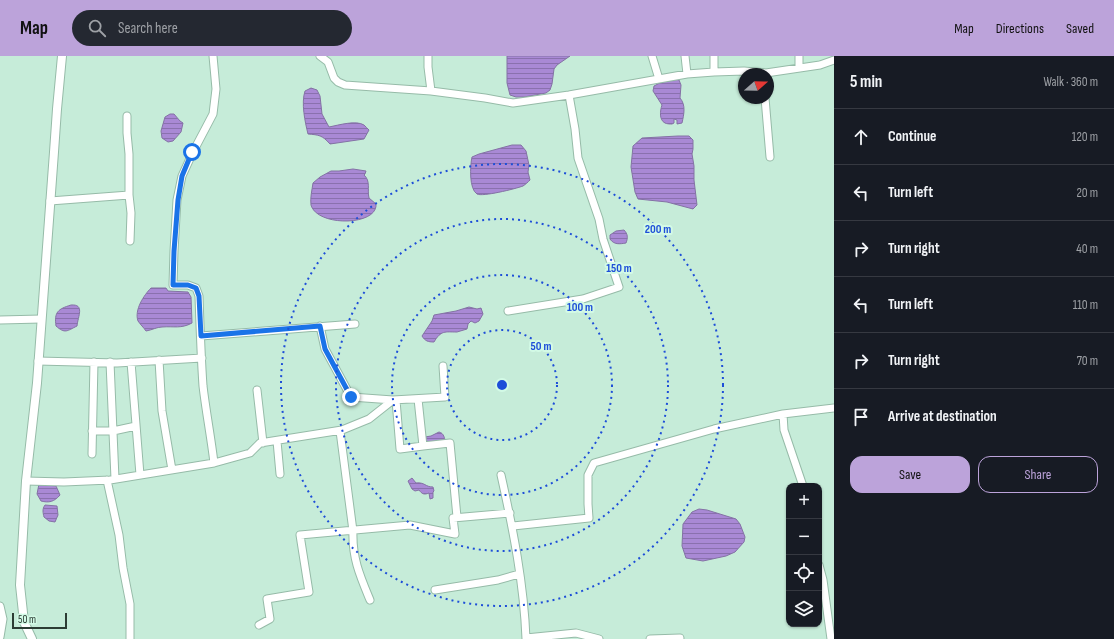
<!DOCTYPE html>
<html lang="en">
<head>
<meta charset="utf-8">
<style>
	body { margin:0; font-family:"Sofia Sans Condensed",sans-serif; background:#242831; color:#f1f3f6 }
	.controls { position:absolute; right:12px; bottom:12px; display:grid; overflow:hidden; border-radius:8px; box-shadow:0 1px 3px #0004 }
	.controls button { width:36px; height:36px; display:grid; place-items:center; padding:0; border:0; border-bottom:1px solid #363941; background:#171b24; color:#f1f3f6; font:20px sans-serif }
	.compass { position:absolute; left:738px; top:12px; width:36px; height:36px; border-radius:50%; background:#171b24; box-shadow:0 1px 3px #0004; rotate:70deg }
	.scale { position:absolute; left:12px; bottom:10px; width:55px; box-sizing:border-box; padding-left:4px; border:2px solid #2c3c34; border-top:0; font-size:11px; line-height:14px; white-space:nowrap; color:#2c3c34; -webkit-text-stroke:3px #d3fae6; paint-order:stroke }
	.stop { position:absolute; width:12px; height:12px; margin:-9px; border:3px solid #1a73e8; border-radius:50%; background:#fff }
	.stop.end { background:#1a73e8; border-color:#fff; box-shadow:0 1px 4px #0008 }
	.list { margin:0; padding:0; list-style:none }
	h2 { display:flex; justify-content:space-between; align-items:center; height:52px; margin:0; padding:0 16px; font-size:17px }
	h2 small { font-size:13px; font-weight:400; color:#9ea1a6 }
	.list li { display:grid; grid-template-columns:26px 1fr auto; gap:12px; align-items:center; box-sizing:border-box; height:56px; padding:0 16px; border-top:1px solid #363941 }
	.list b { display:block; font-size:15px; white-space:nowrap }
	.list em { font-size:13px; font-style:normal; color:#9ea1a6 }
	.actions { display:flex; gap:8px; padding:12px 16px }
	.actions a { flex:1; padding:9px 0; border:1px solid #bca3da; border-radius:12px; text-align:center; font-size:14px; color:#bca3da }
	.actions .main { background:#bca3da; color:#111 }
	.icon { flex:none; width:22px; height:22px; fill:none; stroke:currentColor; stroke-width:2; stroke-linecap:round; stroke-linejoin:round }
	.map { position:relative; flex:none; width:834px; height:583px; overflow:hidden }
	header { display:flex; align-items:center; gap:24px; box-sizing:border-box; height:56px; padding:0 20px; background:#bca3da; color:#111 }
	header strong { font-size:19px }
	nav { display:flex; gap:22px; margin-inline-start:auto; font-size:14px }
	.search { width:280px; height:36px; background:#242831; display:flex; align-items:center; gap:10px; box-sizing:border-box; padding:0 14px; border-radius:22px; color:#9ea1a6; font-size:15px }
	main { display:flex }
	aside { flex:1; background:#171b24 }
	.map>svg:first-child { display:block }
	.water { fill:url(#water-rules); stroke:#8472a5 }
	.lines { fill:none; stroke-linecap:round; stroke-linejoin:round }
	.minor-casing { stroke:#96bba8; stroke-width:9 }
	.tertiary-casing { stroke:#96bba8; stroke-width:10 }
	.minor { stroke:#fff; stroke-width:7 }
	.tertiary { stroke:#fff; stroke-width:8 }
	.route { stroke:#1a73e8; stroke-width:5 }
	.ring { fill:none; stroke:#1d4ed8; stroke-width:2; stroke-dasharray:2 4 }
	.centre { fill:#1d4ed8; stroke:#d3fae6; stroke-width:2 }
	.ring-label { font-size:12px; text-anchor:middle; font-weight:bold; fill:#1d4ed8; stroke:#d3fae6; stroke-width:4; stroke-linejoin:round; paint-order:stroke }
</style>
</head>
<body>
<header>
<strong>Map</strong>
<div class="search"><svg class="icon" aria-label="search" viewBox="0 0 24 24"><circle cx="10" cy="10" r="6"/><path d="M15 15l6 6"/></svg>Search here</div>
<nav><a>Map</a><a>Directions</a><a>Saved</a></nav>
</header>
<main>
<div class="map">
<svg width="834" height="583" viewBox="0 0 834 583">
	<defs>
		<pattern id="water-rules" width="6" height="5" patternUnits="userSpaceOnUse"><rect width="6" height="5" fill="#a989d5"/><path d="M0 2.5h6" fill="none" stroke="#8a71ae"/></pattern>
	</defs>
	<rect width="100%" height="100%" fill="#c6ecd9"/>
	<path class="water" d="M507,0h63l-13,9 -3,4 -2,15 -2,6 -4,3 -22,4h-8l-6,-2 -3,-12z
		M675,23l4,1 2,5 -1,13c6,7 4,16 2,25l-5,1v-4l-3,-1v4l-2,1c-2,0 -5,0 -7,-1 -6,-3 -5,-12 -3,-18l-9,-14 1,-5c7,-4 13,-6 21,-7z
		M311,32l6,2 3,6 2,18 7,13c10,-2 27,-7 35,-2 2,2 3,3 5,5l-5,9 -34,5c-8,-9 -11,-9 -22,-10 -3,-12 -7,-31 -3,-43z
		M170,58h4l6,7 3,2 -2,9 -8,9 -5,1 -6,-4 -1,-7 4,-14z
		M678,80h11l4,4v9l-1,5 2,12v14l3,25 -4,4 -26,-7 -29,-3 -3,-7 -4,-25 2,-21 9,-8z
		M512,89h9l5,6 3,14 -1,7 2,8c-2,2 -4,4 -7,6 -8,3 -41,11 -46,8 -8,-5 -7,-28 -5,-37l7,-3z
		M353,113l13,2 -1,3 -1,1c7,6 3,15 5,23l7,6c2,22 -59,23 -65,1 -1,-7 1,-15 2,-22l7,-6 11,-6h8z
		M624,174c4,4 4,8 2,13 -6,1 -12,2 -16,-4v-4l6,-4z
		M151,232h15l2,3 20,1 3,5 1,26c-11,6 -18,3 -30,4 -5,0 -10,3 -16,4 -2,-3 -6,-7 -8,-10 -4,-11 6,-26 13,-33z
		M71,249c14,-1 7,11 6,21 -10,5 -12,8 -21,0 -2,-14 2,-17 15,-21z
		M469,251l8,2 4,-1 2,6 -4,7 -4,2 -4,-2 -3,3 -1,5c-3,1 -7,2 -10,3 -12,0 -16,-2 -23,10 -6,0 -9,-1 -12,-6l10,-15 2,-6 22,-4z
		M439,376c4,1 5,4 6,8l-1,1 -18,3 -1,-7 6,-1z
		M412,422l4,5c9,-1 9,4 17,4l1,4 -1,1v6l-3,1 -1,-6c-5,2 -7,1 -10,-3l-4,1 -3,-2 -4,-8z
		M39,428l17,2 4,9c-6,7 -11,8 -19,6l-4,-7z
		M45,449l12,1 1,9 -3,7 -6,-1 -5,-4c-1,-4 -2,-8 1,-12z
		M699,453l8,1 29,9 4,5 5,13 -1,5 -9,10 -9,4 -23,5 -17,-3 -4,-12 1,-22 9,-12z"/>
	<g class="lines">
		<g class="minor-casing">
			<path id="minor" d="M320,0l8,6 6,16 4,4 7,3 86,6 54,7 28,5 56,-8 118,-21 27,-2 30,-1 22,2 54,-8 14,-5
				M428,0v11l3,24
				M652,0l7,23
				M685,0l2,18
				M714,0v16
				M799,0v12
				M765,42l5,59
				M129,139l2,18 -1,28
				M50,145l79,-6v-41l-2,-21v-17
				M508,255l75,-12 36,-12 -16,-48 -4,-20 -21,-61 -3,-29 -6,-34
				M0,264l41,-1
				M201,280l154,-12
				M159,304l3,51 10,59
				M38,305l79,2 85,-5
				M110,306l5,117
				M131,306l9,113
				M257,334l6,53
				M418,343l5,47 27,-3 7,74
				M393,344l52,-3 -2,-31
				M396,344l4,49 23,-3
				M783,358l1,16 19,56
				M92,375h21l23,-5
				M340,375l13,100c-1,27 7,45 17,69
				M277,385l3,33
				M92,398l2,-92
				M214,407l36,-10 10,-10 82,-13 27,-11 24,-19 -42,-3 -26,-48 -5,-23
				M501,419c12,54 23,109 25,164
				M107,424l12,55 4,33 7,36v35
				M26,425l38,1 46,-2 104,-17c-3,-26 -8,-51 -11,-77 -2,-29 -3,-60 -4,-90l-3,-8 -8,-3h-15l1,-34 3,-51 5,-24 11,-24 20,-38 3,-25 -3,-33
				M513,470l76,-8 -1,-14v-29l6,-12 120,-34 69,-15 51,-6
				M819,509l4,15 8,59
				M435,534l63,-10 21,-6
				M0,550l3,13 -3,18
				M259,569l11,-6 -3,-20 42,-7 -9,-57 110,-10 45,9 -2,-16 57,-5
				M526,582l50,-5 23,6
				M650,583l30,-1"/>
		</g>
		<g class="tertiary-casing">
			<path id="tertiary" d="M32,583l-8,-17 -4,-37 6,-104 11,-98 17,-231 3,-43 5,-53"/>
		</g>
		<use href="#minor" class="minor"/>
		<use href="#tertiary" class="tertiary"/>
	</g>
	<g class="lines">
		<path class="route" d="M192,96l-10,24 -4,24 -4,51 -1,34h15l8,3 3,8 2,40 119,-10 5,23 26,48"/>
	</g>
	<g class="ring">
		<circle cx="502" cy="329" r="55"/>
		<circle cx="502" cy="329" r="110"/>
		<circle cx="502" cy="329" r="166"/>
		<circle cx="502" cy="329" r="221"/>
	</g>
	<circle cx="502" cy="329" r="6" class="centre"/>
	<g class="ring-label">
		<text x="658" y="177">200 m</text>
		<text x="619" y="216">150 m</text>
		<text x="580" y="255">100 m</text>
		<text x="541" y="294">50 m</text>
	</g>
</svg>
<div class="controls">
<button>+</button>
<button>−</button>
<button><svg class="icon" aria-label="locate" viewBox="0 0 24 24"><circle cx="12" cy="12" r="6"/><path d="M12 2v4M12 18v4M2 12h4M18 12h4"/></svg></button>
<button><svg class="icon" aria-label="layers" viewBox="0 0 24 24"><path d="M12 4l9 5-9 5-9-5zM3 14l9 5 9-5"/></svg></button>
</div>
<svg class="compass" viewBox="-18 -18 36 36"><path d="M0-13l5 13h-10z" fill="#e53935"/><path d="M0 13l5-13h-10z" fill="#9ea1a6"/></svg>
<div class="scale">50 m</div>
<div class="stop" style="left:192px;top:96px"></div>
<div class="stop end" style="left:351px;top:341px"></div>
</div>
<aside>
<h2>5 min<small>Walk · 360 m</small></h2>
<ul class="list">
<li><svg class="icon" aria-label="ahead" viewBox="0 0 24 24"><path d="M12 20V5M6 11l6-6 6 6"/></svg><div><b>Continue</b></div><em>120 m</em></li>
<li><svg class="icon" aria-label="left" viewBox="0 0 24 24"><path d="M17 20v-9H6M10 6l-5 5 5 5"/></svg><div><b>Turn left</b></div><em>20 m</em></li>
<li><svg class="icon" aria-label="right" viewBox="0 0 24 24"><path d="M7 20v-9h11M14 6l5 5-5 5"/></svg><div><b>Turn right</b></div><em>40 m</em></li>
<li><svg class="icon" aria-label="left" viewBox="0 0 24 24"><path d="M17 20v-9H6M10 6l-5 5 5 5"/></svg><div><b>Turn left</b></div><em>110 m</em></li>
<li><svg class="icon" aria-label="right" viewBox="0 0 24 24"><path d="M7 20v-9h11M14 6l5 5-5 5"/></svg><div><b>Turn right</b></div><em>70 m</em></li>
<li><svg class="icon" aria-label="arrive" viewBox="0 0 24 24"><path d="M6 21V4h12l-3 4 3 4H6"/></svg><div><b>Arrive at destination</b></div></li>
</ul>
<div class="actions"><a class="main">Save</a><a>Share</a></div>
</aside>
</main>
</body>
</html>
